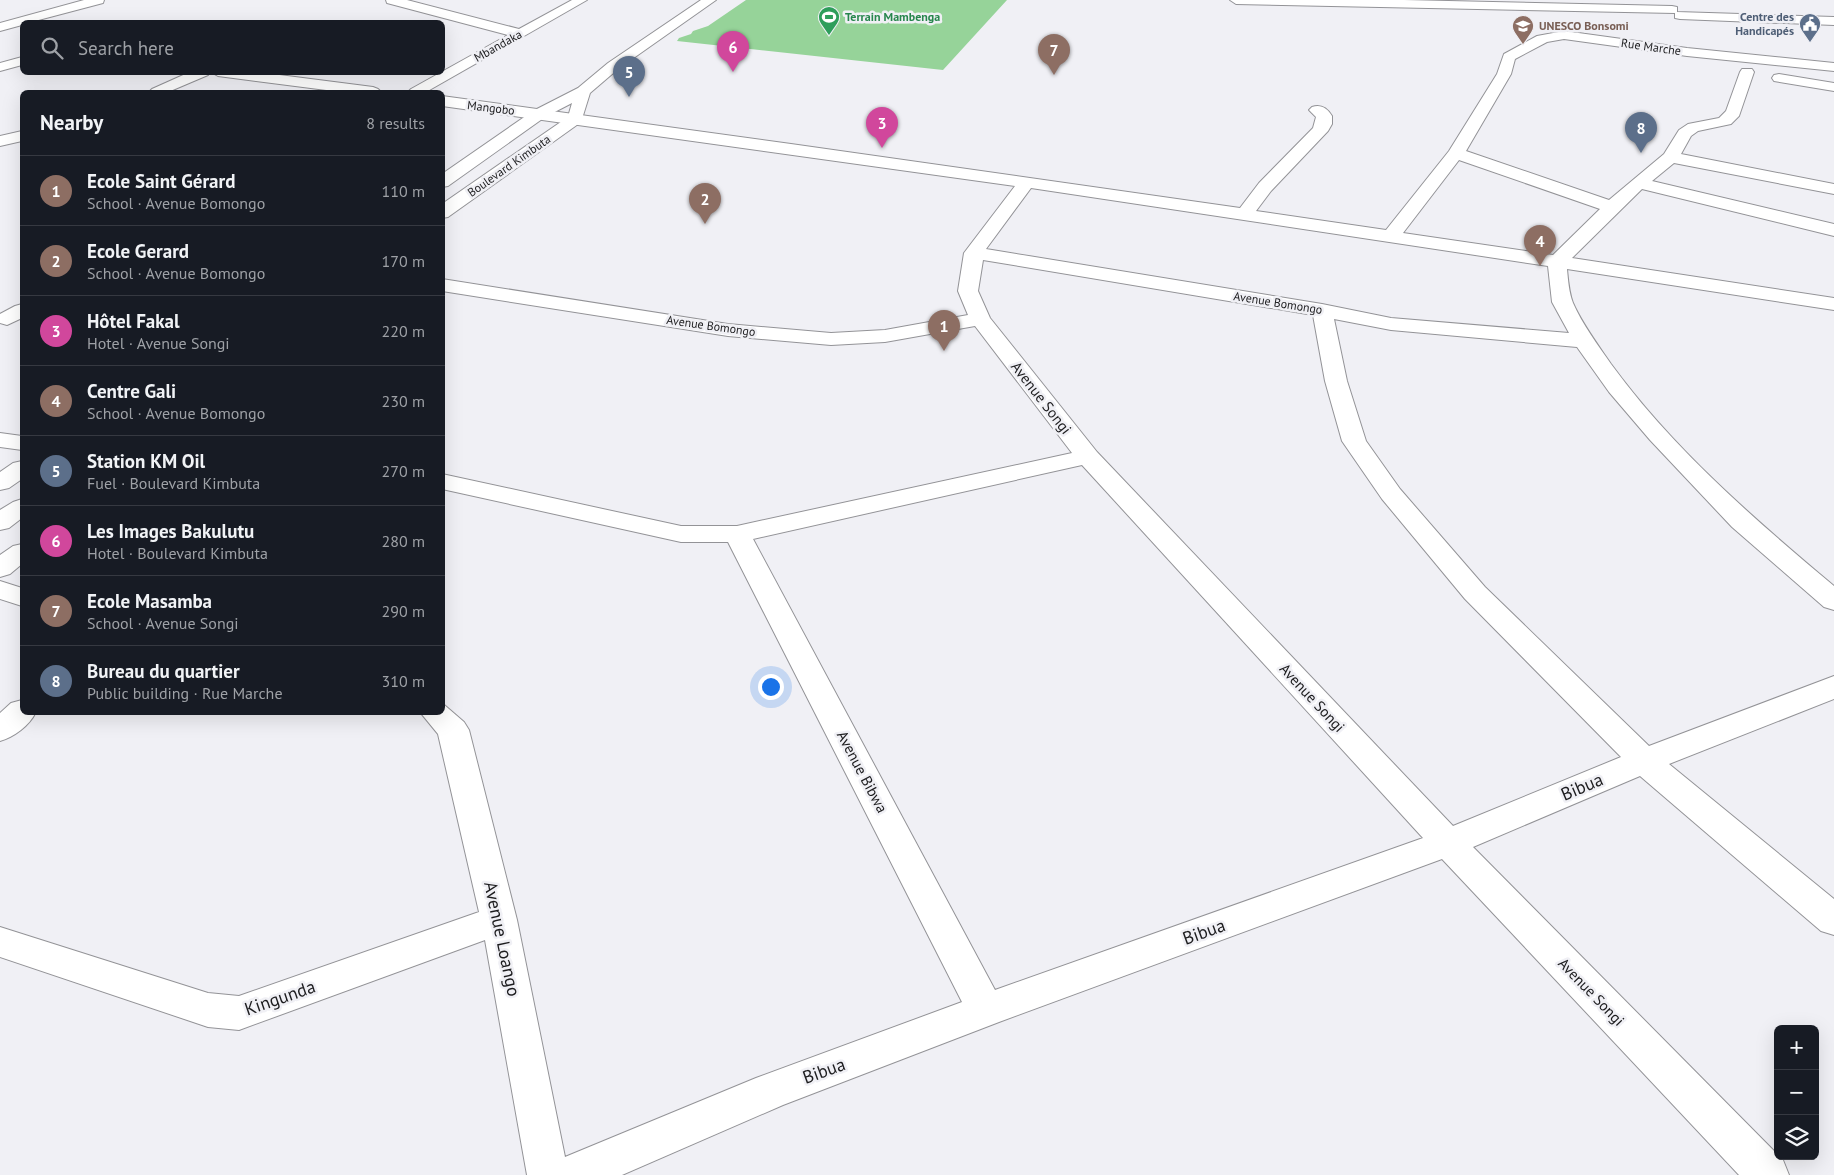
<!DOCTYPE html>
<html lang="en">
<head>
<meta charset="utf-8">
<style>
	body { margin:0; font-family:"PT Sans",sans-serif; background:#20242c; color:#f1f3f6 }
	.controls { position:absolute; right:15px; bottom:15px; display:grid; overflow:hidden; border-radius:8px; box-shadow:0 5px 20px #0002 }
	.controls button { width:45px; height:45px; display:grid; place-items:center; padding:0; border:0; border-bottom:1px solid #363941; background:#171b24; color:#f1f3f6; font:25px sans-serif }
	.you { position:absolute; left:770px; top:686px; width:18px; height:18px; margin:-12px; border:4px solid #fff; border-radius:50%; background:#1a73e8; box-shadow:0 0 0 8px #1a73e833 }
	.badge { display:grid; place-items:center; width:32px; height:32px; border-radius:50%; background:#2e6da4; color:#fff; font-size:16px; font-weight:700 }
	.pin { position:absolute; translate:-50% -41px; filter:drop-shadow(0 1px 2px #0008) }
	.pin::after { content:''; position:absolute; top:26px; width:18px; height:15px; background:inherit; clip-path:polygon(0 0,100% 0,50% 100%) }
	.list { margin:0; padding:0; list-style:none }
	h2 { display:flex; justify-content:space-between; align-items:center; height:65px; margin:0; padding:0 20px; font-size:21px }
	h2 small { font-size:16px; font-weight:400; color:#9ea1a6 }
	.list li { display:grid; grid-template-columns:32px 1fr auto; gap:15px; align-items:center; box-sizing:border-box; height:70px; padding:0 20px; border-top:1px solid #363941 }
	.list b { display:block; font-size:19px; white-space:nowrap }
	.list p { margin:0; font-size:16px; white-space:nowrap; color:#9ea1a6 }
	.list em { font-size:16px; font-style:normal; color:#9ea1a6 }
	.icon { flex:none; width:28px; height:28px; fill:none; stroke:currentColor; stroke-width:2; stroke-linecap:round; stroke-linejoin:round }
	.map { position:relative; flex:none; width:1834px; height:1175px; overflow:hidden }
	.search { position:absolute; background:#171b24; box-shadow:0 5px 20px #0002; left:20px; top:20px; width:425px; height:55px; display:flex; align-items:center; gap:12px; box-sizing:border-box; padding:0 18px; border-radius:8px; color:#9ea1a6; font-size:19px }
	.panel { position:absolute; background:#171b24; box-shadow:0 5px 20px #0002; left:20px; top:90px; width:425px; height:625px; border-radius:8px }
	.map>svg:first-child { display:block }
	.green { fill:#96d399 }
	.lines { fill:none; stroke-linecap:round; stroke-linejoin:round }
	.minor-casing { stroke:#939397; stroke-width:2 }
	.tertiary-casing { stroke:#939397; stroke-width:2 }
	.minor { fill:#fff; fill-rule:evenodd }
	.tertiary { fill:#fff; fill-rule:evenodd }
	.labels { text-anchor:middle; stroke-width:5; stroke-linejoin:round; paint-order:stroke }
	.far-leisure-label { font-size:12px; font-weight:bold; fill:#27864d; stroke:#f0f0f5; text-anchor:start }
	.far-service-label { font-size:12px; font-weight:bold; fill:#4e5e75; stroke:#f0f0f5; text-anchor:end }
	.far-education-label { font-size:12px; font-weight:bold; fill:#785e54; stroke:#f0f0f5; text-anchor:start }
	.far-street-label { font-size:12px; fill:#1c1c1e; stroke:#f0f0f5 }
	.street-label { font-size:15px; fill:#1c1c1e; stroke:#f0f0f5 }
	.near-street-label { font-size:18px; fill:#1c1c1e; stroke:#f0f0f5 }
</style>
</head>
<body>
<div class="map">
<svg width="1834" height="1175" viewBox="0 0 1834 1175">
	<rect width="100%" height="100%" fill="#f0f0f5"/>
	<path class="green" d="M746,0h261l-64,70 -266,-29 2,-3 12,-4 2,-3 15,-5z"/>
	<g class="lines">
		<g class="minor-casing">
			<path id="minor" d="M84,0h20l-1,3 -72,19h-9v3l-22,6v-8z
				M386,0h21l112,29 53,-29h15l-161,92h-18l3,-3 97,-54 -121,-32z
				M1230,0h174l268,6 5,1v5l157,5v8l-154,-6 -5,-1v-5l-439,-9z
				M1564,31l123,17 147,15v8l-147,-15 -123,-17 -17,3 -32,17 -4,15 -45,77 143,49 55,-46 15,-24 9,-6 31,-6 7,-7 14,-39 2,-3h10l2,3 -15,44 -8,8 -33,7 -7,5 -10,18 153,30v10l-160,-31 -22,18 182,43v12l-192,-47 -70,69 262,40v12l-267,-41c1,11 2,24 6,34 9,21 25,42 38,61 62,85 143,155 223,222v24l-10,-3 -92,-80 -82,-87 -41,-48 -32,-45 -186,-17 -57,-11 13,62 19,60 34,48 85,98 164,159 185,-70v23l-165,65 165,135v36l-13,-4 -181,-155 -167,71 310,313 6,15h-50l-297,-316 -443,163 -216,83 -161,70h-95l-42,-235 -246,90 -31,-3 -208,-70v-30l208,66 31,3 240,-84 -41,-178 -18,-22h22v-9l22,19 5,8 48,190 48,237 191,-79 206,-76 -234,-460h-47l-239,-53v-15l239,52h56l335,-73 -97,-127 -90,16 -54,3 -103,-9 -286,-45v-12l286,45 103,9 54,-3 83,-15 -10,-24 6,-38 51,-67 -573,-80v-10l349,48 449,64 19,-25 54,-55 3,-11 -7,-7 3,-3c9,-3 15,1 20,9v8l-4,7 -57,60 -15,20 130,19 63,-79 48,-77 7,-20 33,-18zM1459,160l141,49 -47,46 -150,-22zM1031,188l517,78 4,36 17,31 -178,-15 -69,-14 -336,-55zM983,260l330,55 12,66 17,60 40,58 83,100 156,158 -168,69 -356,-374 -107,-134 -12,-27zM1082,465l341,373 -428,152 -242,-451z
				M22,57v8l-22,6v-8z
				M190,72h20l-2,3 -40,17h-19l3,-3z
				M211,72h45l117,15 5,2 3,3h-39l-124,-16z
				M1779,74l55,9v8l-60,-10 -2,-3 2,-3z
				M22,131v10l-22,5v-10z
				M22,304v14l-15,7 -7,-2v-9l15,-8z
				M0,433l22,3v14l-22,-3z
				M22,544v20l-12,10 -10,3v-22l13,-9z
				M0,581l22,7v18l-22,-7z
				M22,700v12h14c-7,14 -22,25 -36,29v-28l11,-10z"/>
		</g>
		<g class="tertiary-casing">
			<path id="tertiary" d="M701,0h15l-98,69 -28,24 -9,29 -133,95 -6,1v-14l126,-87 4,-14 -27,14 -97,69 -6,1v-13l91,-63 45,-23 30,-25z
				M22,461v18l-13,9 -9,2v-18l13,-9z
				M22,499v19l-13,10 -9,2v-20l13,-8z"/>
		</g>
		<use href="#minor" class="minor"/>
		<use href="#tertiary" class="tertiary"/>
	</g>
	<defs>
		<g id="stadium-pin" transform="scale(1.125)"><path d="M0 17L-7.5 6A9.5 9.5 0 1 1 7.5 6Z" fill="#2e9e5b" stroke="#f0f0f5"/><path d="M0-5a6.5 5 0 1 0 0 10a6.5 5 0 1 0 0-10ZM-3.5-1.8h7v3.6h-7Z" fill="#fff"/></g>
		<g id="civic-pin" transform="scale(1.125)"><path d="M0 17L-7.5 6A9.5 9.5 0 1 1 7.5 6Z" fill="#5c6f8a" stroke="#f0f0f5"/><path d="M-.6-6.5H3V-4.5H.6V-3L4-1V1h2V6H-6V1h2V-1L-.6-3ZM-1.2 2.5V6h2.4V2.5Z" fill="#fff"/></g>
		<g id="school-pin" transform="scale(1.125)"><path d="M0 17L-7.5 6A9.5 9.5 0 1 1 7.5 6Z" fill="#8d6e63" stroke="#f0f0f5"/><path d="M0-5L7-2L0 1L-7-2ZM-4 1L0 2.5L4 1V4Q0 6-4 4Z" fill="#fff"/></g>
	</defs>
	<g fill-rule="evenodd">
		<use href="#stadium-pin" x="829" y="17"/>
		<use href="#civic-pin" x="1810" y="24"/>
		<use href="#school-pin" x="1523" y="26"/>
	</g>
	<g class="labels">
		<g class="far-leisure-label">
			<text x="845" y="21">Terrain Mambenga</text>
		</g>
		<g class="far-service-label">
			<text x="1794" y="21">Centre des<tspan x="1794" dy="14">Handicapés</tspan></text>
		</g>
		<g class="far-education-label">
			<text x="1539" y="30">UNESCO Bonsomi</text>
		</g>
		<g class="far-street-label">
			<text transform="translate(498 46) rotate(-29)" y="4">Mbandaka</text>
			<text transform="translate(1651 47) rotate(8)" y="4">Rue Marche</text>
			<text transform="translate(491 108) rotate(7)" y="4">Mangobo</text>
			<text transform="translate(509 166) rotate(-35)" y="4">Boulevard Kimbuta</text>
			<text transform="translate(1278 303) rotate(9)" y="4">Avenue Bomongo</text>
			<text transform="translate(711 326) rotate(8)" y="4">Avenue Bomongo</text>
		</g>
		<g class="street-label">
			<text transform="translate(1041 398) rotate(52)" y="5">Avenue Songi</text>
			<text transform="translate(1312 698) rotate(47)" y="5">Avenue Songi</text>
			<text transform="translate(862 772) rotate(62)" y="5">Avenue Bibwa</text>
			<text transform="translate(1591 992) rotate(46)" y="5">Avenue Songi</text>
		</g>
		<g class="near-street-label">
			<text transform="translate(1582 787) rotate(-23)" y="6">Bibua</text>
			<text transform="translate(1204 932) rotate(-20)" y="6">Bibua</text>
			<text transform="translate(502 939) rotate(78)" y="6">Avenue Loango</text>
			<text transform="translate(280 998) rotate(-19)" y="6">Kingunda</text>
			<text transform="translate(824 1071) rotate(-20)" y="6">Bibua</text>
		</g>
	</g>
</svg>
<div class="controls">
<button>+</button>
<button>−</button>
<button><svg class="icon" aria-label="layers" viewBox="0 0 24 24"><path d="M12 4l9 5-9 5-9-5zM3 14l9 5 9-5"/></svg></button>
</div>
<div class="you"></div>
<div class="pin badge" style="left:944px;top:351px;background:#8d6e63">1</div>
<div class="pin badge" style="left:705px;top:224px;background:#8d6e63">2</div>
<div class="pin badge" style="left:882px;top:148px;background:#d1479c">3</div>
<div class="pin badge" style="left:1540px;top:266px;background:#8d6e63">4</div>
<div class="pin badge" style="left:629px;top:97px;background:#5c6f8a">5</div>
<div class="pin badge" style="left:733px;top:72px;background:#d1479c">6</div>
<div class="pin badge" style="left:1054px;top:75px;background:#8d6e63">7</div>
<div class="pin badge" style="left:1641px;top:153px;background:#5c6f8a">8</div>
<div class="search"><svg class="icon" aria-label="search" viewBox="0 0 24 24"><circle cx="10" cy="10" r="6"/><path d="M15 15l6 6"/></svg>Search here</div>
<section class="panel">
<h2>Nearby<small>8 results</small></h2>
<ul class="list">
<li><span class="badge" style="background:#8d6e63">1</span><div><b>Ecole Saint Gérard</b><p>School · Avenue Bomongo</p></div><em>110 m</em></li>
<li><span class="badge" style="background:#8d6e63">2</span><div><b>Ecole Gerard</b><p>School · Avenue Bomongo</p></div><em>170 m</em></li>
<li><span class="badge" style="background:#d1479c">3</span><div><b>Hôtel Fakal</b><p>Hotel · Avenue Songi</p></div><em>220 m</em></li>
<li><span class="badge" style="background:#8d6e63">4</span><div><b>Centre Gali</b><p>School · Avenue Bomongo</p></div><em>230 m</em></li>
<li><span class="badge" style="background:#5c6f8a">5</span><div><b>Station KM Oil</b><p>Fuel · Boulevard Kimbuta</p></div><em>270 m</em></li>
<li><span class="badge" style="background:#d1479c">6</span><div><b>Les Images Bakulutu</b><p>Hotel · Boulevard Kimbuta</p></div><em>280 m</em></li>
<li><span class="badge" style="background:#8d6e63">7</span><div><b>Ecole Masamba</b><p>School · Avenue Songi</p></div><em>290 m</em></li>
<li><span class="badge" style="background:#5c6f8a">8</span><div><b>Bureau du quartier</b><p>Public building · Rue Marche</p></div><em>310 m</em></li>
</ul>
</section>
</div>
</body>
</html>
